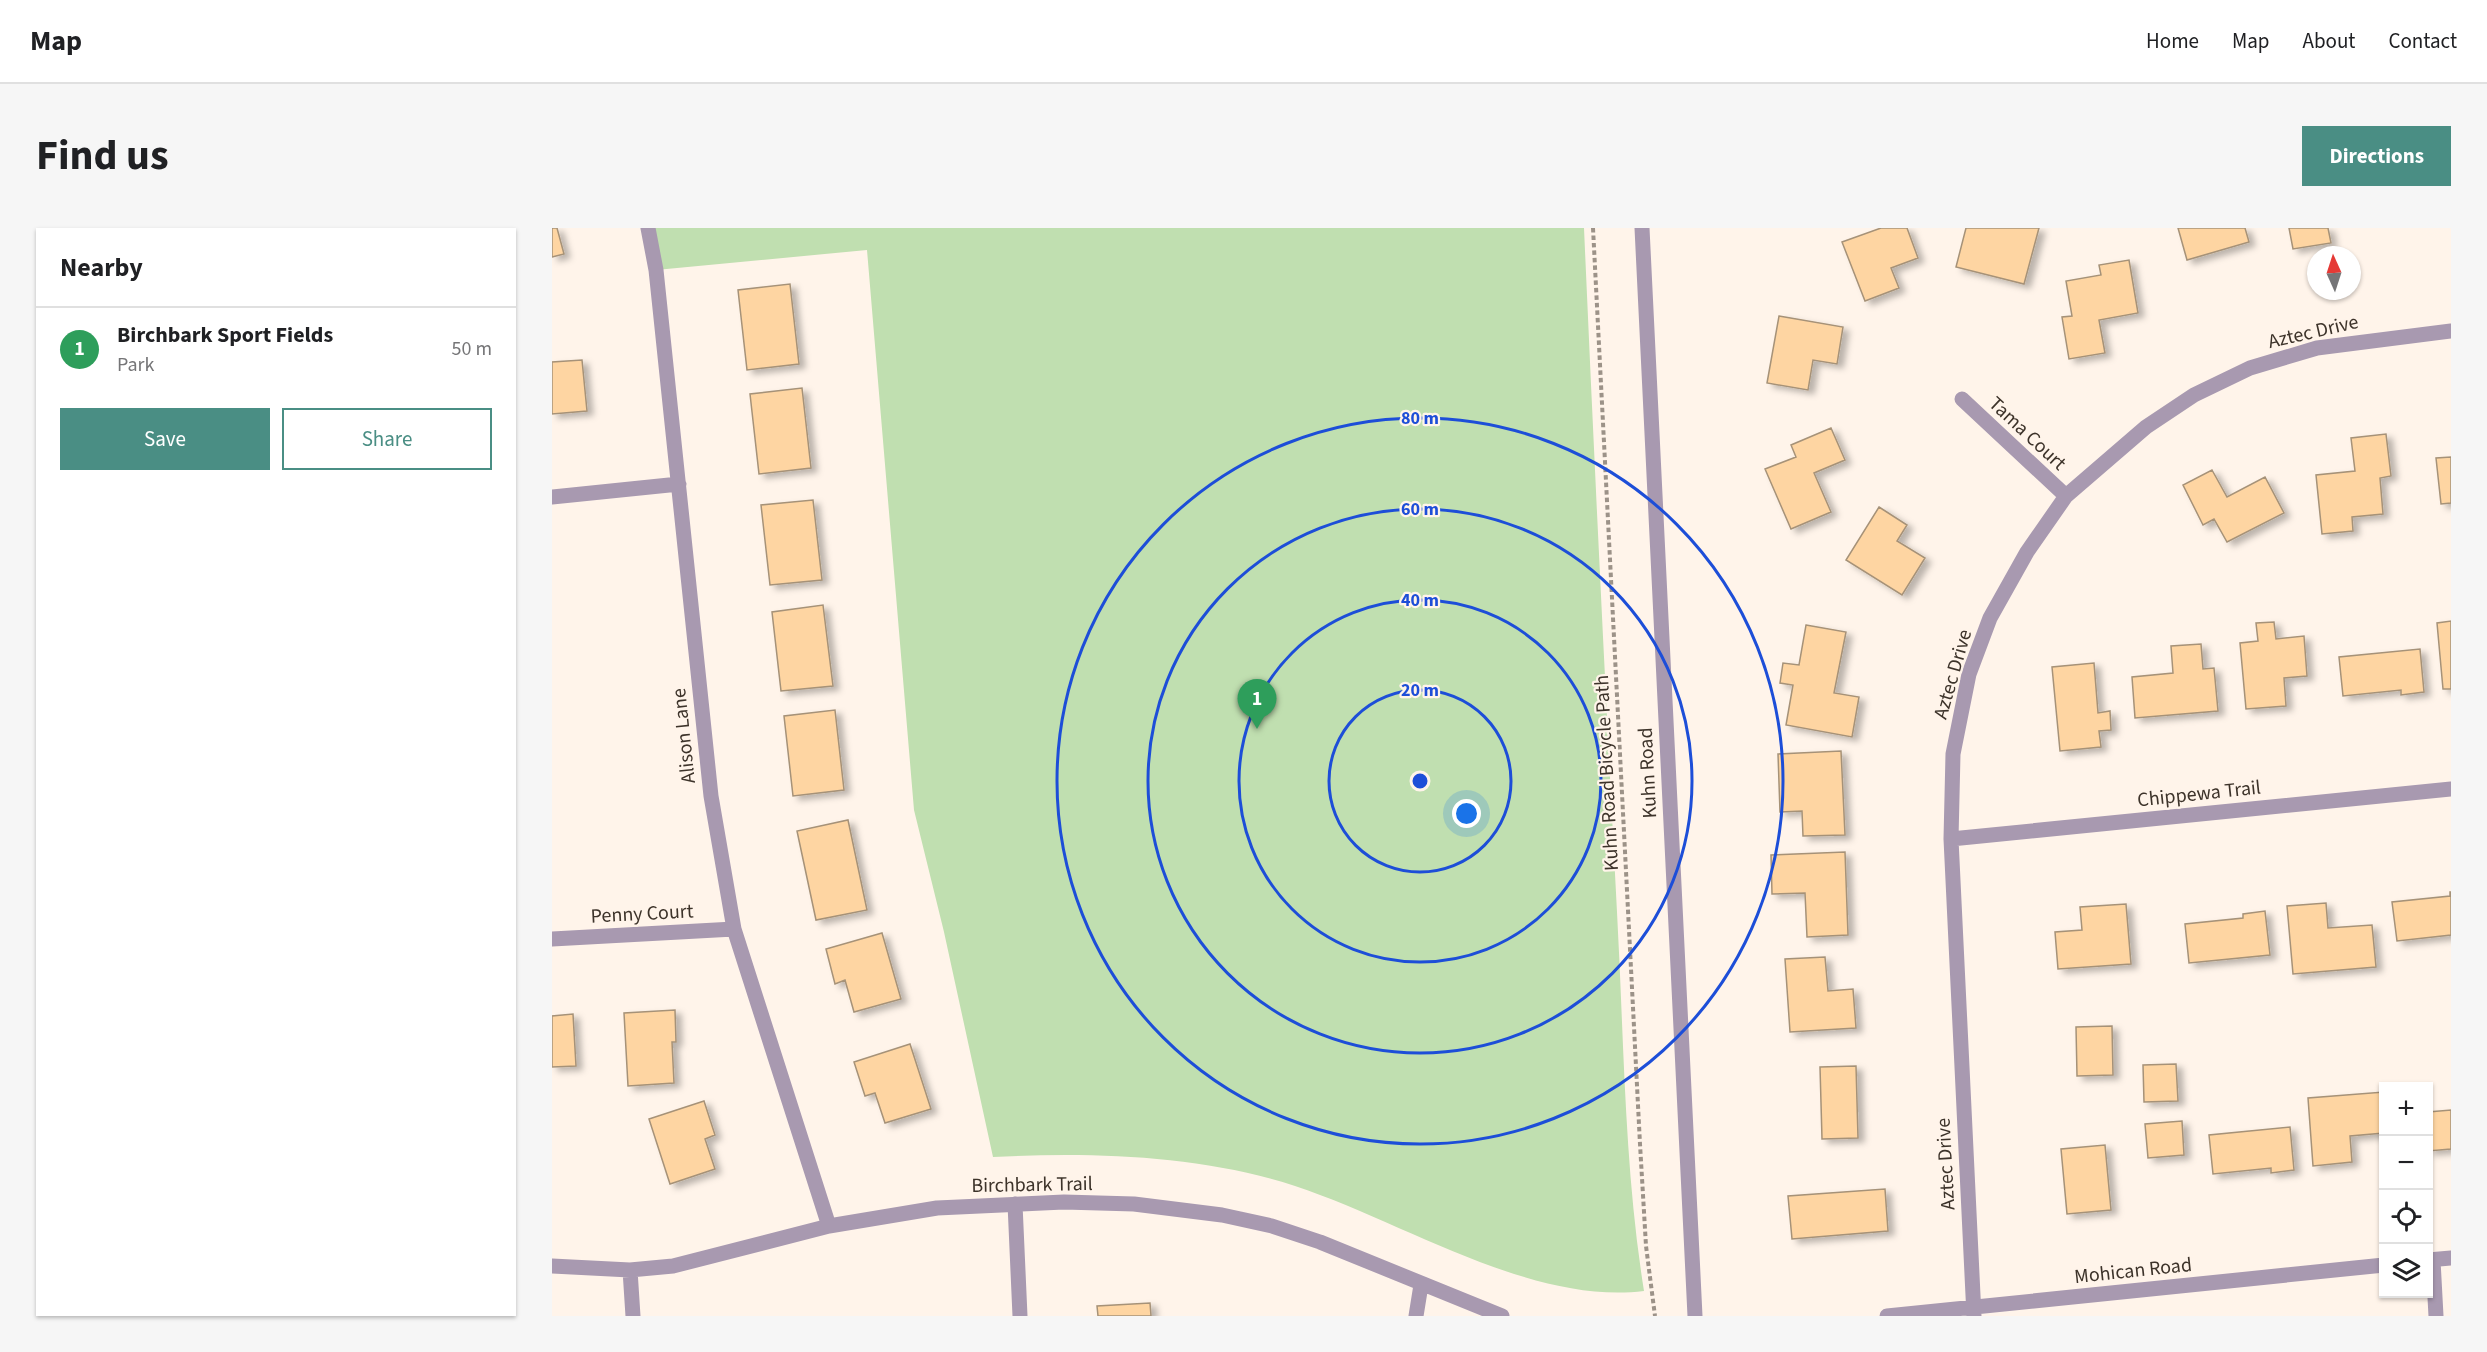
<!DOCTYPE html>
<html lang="en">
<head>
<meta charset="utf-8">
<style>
	body { margin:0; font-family:"Source Sans 3",sans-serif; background:#f6f6f6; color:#202124 }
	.controls { position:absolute; right:18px; bottom:18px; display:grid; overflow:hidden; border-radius:0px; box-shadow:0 2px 4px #0004 }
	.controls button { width:54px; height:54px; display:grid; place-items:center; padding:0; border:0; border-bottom:2px solid #e0e0e0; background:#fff; color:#202124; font:30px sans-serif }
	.compass { position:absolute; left:1755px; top:18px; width:54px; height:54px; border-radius:50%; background:#fff; box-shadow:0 2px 4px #0004; rotate:357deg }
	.you { position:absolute; left:915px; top:586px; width:21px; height:21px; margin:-15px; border:4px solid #fff; border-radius:50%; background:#1a73e8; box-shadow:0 0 0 9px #1a73e833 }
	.badge { display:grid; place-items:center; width:39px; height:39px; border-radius:50%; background:#4a8e84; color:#fff; font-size:20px; font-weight:700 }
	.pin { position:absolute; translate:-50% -50px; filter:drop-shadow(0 2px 3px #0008) }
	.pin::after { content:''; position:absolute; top:32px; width:21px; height:18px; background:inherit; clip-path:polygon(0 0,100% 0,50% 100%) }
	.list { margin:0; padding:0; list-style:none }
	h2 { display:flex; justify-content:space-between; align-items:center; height:78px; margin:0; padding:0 24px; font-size:26px }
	h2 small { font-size:20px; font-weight:400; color:#757577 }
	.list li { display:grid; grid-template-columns:39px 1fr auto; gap:18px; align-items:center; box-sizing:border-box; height:84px; padding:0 24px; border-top:2px solid #e0e0e0 }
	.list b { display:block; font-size:22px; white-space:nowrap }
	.list p { margin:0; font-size:20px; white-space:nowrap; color:#757577 }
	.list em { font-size:20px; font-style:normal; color:#757577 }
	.actions { display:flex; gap:12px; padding:18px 24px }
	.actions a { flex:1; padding:14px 0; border:2px solid #4a8e84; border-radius:0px; text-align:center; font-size:21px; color:#4a8e84 }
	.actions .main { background:#4a8e84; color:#fff }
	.icon { flex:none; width:33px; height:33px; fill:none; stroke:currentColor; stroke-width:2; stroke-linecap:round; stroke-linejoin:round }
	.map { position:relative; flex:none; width:1899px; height:1088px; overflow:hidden; border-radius:0px }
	header { display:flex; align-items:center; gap:36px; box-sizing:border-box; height:84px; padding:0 30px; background:#fff; border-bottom:2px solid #e0e0e0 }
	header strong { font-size:28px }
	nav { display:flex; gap:33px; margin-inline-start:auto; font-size:21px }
	.intro { display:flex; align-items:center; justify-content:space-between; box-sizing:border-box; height:144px; padding:0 36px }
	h1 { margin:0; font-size:42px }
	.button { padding:15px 27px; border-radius:0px; background:#4a8e84; color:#fff; font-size:21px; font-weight:700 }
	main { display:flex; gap:36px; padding:0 36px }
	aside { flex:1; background:#fff; border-radius:0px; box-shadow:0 2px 4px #0004 }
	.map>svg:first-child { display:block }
	.green { fill:#c0dfb0 }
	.building { fill:#fed5a2; stroke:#a69278; stroke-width:1.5; filter:url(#shadow) }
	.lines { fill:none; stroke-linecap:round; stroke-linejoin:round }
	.path { stroke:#9c9288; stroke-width:4; stroke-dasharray:4.5 3; stroke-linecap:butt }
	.street { stroke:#a899b0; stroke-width:15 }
	.ring { fill:none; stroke:#1d4ed8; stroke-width:3 }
	.labels { text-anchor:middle; stroke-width:4.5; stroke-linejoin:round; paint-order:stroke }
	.street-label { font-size:20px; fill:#3d332a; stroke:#fff4ea }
	.centre { fill:#1d4ed8; stroke:#fff4ea; stroke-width:3 }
	.ring-label { font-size:18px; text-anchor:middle; font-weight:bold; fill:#1d4ed8; stroke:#fff4ea; stroke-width:4.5; stroke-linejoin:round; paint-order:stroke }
</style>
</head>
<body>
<header>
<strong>Map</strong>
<nav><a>Home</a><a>Map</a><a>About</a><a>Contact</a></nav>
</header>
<div class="intro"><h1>Find us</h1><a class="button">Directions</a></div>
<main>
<aside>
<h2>Nearby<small></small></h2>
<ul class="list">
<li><span class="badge" style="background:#2e9e5b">1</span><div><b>Birchbark Sport Fields</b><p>Park</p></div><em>50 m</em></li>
</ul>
<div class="actions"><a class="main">Save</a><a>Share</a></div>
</aside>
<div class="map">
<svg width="1899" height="1088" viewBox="0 0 1899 1088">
	<defs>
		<filter id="shadow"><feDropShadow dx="6" dy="4" stdDeviation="3" flood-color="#0004"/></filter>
	</defs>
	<rect width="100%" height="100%" fill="#fff4ea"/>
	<path class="green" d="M96,0h936c10,228 21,456 33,684 7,126 7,254 27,379 -114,14 -242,-70 -349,-105 -95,-31 -203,-34 -302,-29l-49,-225 -30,-122 -47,-560 -211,20z"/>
	<path class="building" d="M0,0h5l7,26 -12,3z
		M1329,0h26l11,30 -27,10 8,20 -34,13 -23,-59z
		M1414,0h73l-15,56 -68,-17z
		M1626,0h67l4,14 -62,18z
		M1737,0h39l3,15 -38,6z
		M1577,32l9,53 -39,7 6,33 -36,6 -7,-42 10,-1 -6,-35 35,-6 -2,-10z
		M238,56l9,80 -52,6 -9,-80z
		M1227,88l64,11 -6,37 -24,-4 -5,30 -41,-7z
		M30,132l5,51 -35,3v-52z
		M250,160l9,80 -52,6 -9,-80z
		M1279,200l14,32 -31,13 17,39 -40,17 -26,-60 31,-12 -5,-12z
		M1834,206l5,42 -11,2 3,36 -31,3 1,14 -31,3 -6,-59 39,-4 -4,-33z
		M1899,229v46l-10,1 -5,-46z
		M1660,242l15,27 38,-20 19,36 -57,29 -13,-23 -11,6 -20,-40z
		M261,272l9,80 -52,5 -9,-80z
		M1327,279l28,18 -10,16 28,17 -23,37 -56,-35z
		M271,377l10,81 -52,5 -9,-79z
		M1899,393v68h-8l-6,-66z
		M1722,394l2,17 28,-3 3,40 -23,2 2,28 -40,3 -6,-66 18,-2 -2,-18z
		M1254,397l40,7 -12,61 25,4 -7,40 -66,-12 7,-40 -13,-2 3,-20 16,2z
		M1649,416l2,25 11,-1 4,43 -83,7 -3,-41 41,-4 -2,-27z
		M1868,421l4,43 -23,3v-5l-58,6 -4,-39z
		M1542,435l4,50 12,-2 1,19 -12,1 2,16 -41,4 -8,-84z
		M283,482l9,80 -51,6 -9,-80z
		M1289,523l4,84 -42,1 -1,-25 -22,1 -2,-58z
		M296,592l19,90 -51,10 -19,-89z
		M1293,624l3,83 -41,2 -2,-44 -33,1 -1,-39z
		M1898,664h1v43l-54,6 -5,-39 58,-6z
		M1774,675l2,25 44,-3 4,42 -83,7 -6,-68z
		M1574,676l5,60 -73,5 -3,-37 27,-2 -2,-23z
		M1713,683l5,44 -81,8 -4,-39 58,-6v-4z
		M330,705l19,66 -47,13 -9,-32 -10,4 -9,-35z
		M1273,729l3,34 25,-2 3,39 -66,4 -5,-73z
		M123,782l1,32h-4l2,41 -46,3 -4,-73z
		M21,786l3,52 -24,1v-51z
		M1560,798l1,49 -36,1 -1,-49z
		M358,816l21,65 -46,14 -10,-30 -10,3 -11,-34z
		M1624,836l2,37 -34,1 -1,-37z
		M1304,838l2,72 -36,1 -2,-72z
		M1832,864v41l-34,3 2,26 -39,4 -5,-68z
		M152,873l11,34 -10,4 10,30 -45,15 -21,-65z
		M1899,882v39l-23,2v-39z
		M1630,893l2,34 -36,3 -3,-34z
		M1738,899l4,43 -23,3v-5l-58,6 -4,-39z
		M1553,917l6,65 -44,4 -6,-65z
		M1333,961l3,42 -96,8 -4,-43z
		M598,1075l1,13h-53l-1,-10z"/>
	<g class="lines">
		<path class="path" d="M1041,0l47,916 6,102 9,70"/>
		<path class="street" d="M96,0l8,42 55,526 23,133 95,297
			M1090,0l53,1088
			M1410,171l104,97
			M0,269l127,-13
			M1399,611l500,-50
			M0,711l182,-10
			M463,976l5,112
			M1876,1032l23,-2
			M1881,1032l3,56
			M0,1038l78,4 43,-4 156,-40 108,-18 127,-6 70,2 88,11 50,11 48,16 182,74
			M78,1042l3,46
			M864,1088l5,-31
			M1335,1088l497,-51
			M1422,1088l-23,-477 2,-85 16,-80 21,-56 37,-66 39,-56 80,-69 48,-32 56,-27 67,-20 134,-17"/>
	</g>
	<g class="ring">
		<circle cx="868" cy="553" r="91"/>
		<circle cx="868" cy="553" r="181"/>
		<circle cx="868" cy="553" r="272"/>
		<circle cx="868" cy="553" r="363"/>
	</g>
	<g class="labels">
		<g class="street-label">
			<text transform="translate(1761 103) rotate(-13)" y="7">Aztec Drive</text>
			<text transform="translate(1476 205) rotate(43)" y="7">Tama Court</text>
			<text transform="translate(1400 446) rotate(-74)" y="7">Aztec Drive</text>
			<text transform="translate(131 508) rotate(-96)" y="7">Alison Lane</text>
			<text transform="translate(1054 545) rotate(-93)" y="7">Kuhn Road Bicycle Path</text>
			<text transform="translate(1095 545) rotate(-93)" y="7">Kuhn Road</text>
			<text transform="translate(1647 565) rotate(-6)" y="7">Chippewa Trail</text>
			<text transform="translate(90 685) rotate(-3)" y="7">Penny Court</text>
			<text transform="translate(1393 936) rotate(-93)" y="7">Aztec Drive</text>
			<text transform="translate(480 956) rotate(-1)" y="7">Birchbark Trail</text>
			<text transform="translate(1581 1042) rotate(-6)" y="7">Mohican Road</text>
		</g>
	</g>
	<circle cx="868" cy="553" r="9" class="centre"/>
	<g class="ring-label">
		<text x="868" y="196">80 m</text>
		<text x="868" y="287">60 m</text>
		<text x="868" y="378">40 m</text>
		<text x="868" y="468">20 m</text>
	</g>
</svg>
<div class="controls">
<button>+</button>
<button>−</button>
<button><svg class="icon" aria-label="locate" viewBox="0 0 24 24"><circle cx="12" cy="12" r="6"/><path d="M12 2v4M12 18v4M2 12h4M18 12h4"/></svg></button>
<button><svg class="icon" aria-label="layers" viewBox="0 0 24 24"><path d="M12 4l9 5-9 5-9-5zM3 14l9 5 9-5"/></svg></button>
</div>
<svg class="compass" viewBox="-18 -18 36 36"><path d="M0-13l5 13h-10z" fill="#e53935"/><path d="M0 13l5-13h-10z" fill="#757577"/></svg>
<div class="you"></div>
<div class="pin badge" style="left:705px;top:501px;background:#2e9e5b">1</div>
</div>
</main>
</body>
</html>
